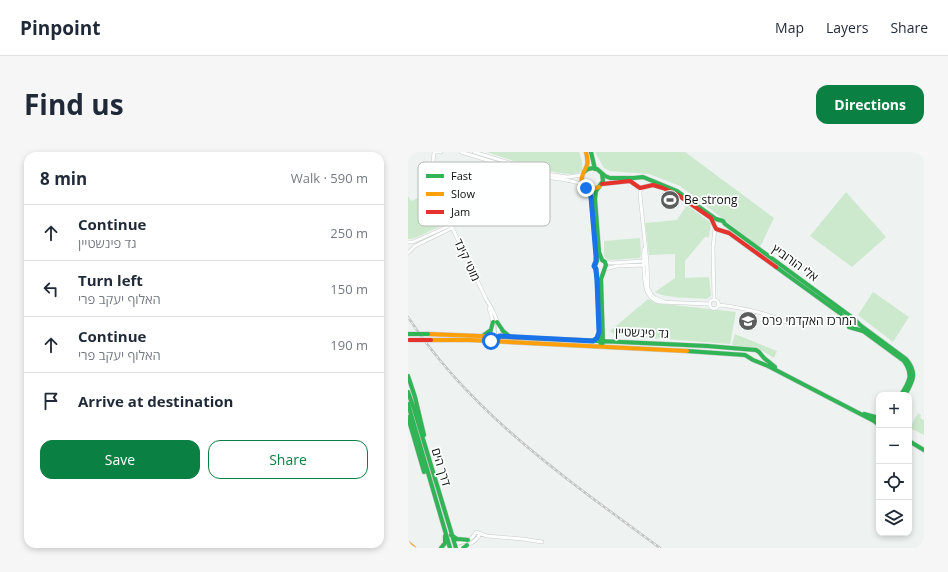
<!DOCTYPE html>
<html lang="en">
<head>
<meta charset="utf-8">
<style>
	body { margin:0; font-family:"Open Sans",Heebo,sans-serif; background:#f6f6f7; color:#1f2937 }
	.controls { position:absolute; right:12px; bottom:12px; display:grid; overflow:hidden; border-radius:8px; box-shadow:0 2px 6px #0003 }
	.controls button { width:36px; height:36px; display:grid; place-items:center; padding:0; border:0; border-bottom:1px solid #e0e1e3; background:#fff; color:#1f2937; font:20px sans-serif }
	.stop { position:absolute; width:12px; height:12px; margin:-9px; border:3px solid #1a73e8; border-radius:50%; background:#fff }
	.stop.end { background:#1a73e8; border-color:#fff; box-shadow:0 1px 4px #0008 }
	.list { margin:0; padding:0; list-style:none }
	h2 { display:flex; justify-content:space-between; align-items:center; height:52px; margin:0; padding:0 16px; font-size:17px }
	h2 small { font-size:13px; font-weight:400; color:#747a83 }
	.list li { display:grid; grid-template-columns:26px 1fr auto; gap:12px; align-items:center; box-sizing:border-box; height:56px; padding:0 16px; border-top:1px solid #e0e1e3 }
	.list b { display:block; font-size:15px; white-space:nowrap }
	.list p { margin:0; font-size:13px; white-space:nowrap; color:#747a83 }
	.list em { font-size:13px; font-style:normal; color:#747a83 }
	.actions { display:flex; gap:8px; padding:12px 16px }
	.actions a { flex:1; padding:9px 0; border:1px solid #0b8043; border-radius:12px; text-align:center; font-size:14px; color:#0b8043 }
	.actions .main { background:#0b8043; color:#fff }
	.icon { flex:none; width:22px; height:22px; fill:none; stroke:currentColor; stroke-width:2; stroke-linecap:round; stroke-linejoin:round }
	.map { position:relative; flex:none; width:516px; height:396px; overflow:hidden; border-radius:12px }
	header { display:flex; align-items:center; gap:24px; box-sizing:border-box; height:56px; padding:0 20px; background:#fff; border-bottom:1px solid #e0e1e3 }
	header strong { font-size:19px }
	nav { display:flex; gap:22px; margin-inline-start:auto; font-size:14px }
	.intro { display:flex; align-items:center; justify-content:space-between; box-sizing:border-box; height:96px; padding:0 24px }
	h1 { margin:0; font-size:28px }
	.button { padding:10px 18px; border-radius:12px; background:#0b8043; color:#fff; font-size:14px; font-weight:700 }
	main { display:flex; gap:24px; padding:0 24px }
	aside { flex:1; background:#fff; border-radius:12px; box-shadow:0 2px 6px #0003 }
	.map>svg:first-child { display:block }
	.green { fill:#cce9ce }
	.lines { fill:none; stroke-linecap:round; stroke-linejoin:round }
	.street-casing { stroke:#c9cccb; stroke-width:4 }
	.fast-casing { stroke:#c9cccb; stroke-width:5 }
	.slow-casing { stroke:#c9cccb; stroke-width:5 }
	.jam-casing { stroke:#c9cccb; stroke-width:5 }
	.street { stroke:#fcfdfd; stroke-width:3 }
	.fast { stroke:#30b455; stroke-width:4 }
	.slow { stroke:#ff9f0a; stroke-width:4 }
	.jam { stroke:#e5322d; stroke-width:4 }
	.rail-casing { stroke:#c2c3c3; stroke-width:2.5 }
	.rail { stroke:#feffff; stroke-width:1; stroke-dasharray:3; stroke-linecap:butt }
	.fast-bridge-casing { stroke:#c9cccb; stroke-width:5; stroke-linecap:butt }
	.jam-bridge-casing { stroke:#c9cccb; stroke-width:5; stroke-linecap:butt }
	.fast-bridge { stroke:#30b455; stroke-width:4 }
	.jam-bridge { stroke:#e5322d; stroke-width:4 }
	.route { stroke:#1a73e8; stroke-width:5 }
	.labels { text-anchor:middle; stroke-width:3.5; stroke-linejoin:round; paint-order:stroke }
	.poi-label { font-size:12px; fill:#0c0e0e; stroke:#feffff; text-anchor:start }
	.street-label { font-size:12px; fill:#0c0e0e; stroke:#feffff }
	.key { fill:#feffff; stroke:#b5b7b7; stroke-width:1 }
	.key-label { font-size:11px; fill:#0c0e0e }
</style>
</head>
<body>
<header>
<strong>Pinpoint</strong>
<nav><a>Map</a><a>Layers</a><a>Share</a></nav>
</header>
<div class="intro"><h1>Find us</h1><a class="button">Directions</a></div>
<main>
<aside>
<h2>8 min<small>Walk · 590 m</small></h2>
<ul class="list">
<li><svg class="icon" aria-label="ahead" viewBox="0 0 24 24"><path d="M12 20V5M6 11l6-6 6 6"/></svg><div><b>Continue</b><p>גד פינשטיין</p></div><em>250 m</em></li>
<li><svg class="icon" aria-label="left" viewBox="0 0 24 24"><path d="M17 20v-9H6M10 6l-5 5 5 5"/></svg><div><b>Turn left</b><p>האלוף יעקב פרי</p></div><em>150 m</em></li>
<li><svg class="icon" aria-label="ahead" viewBox="0 0 24 24"><path d="M12 20V5M6 11l6-6 6 6"/></svg><div><b>Continue</b><p>האלוף יעקב פרי</p></div><em>190 m</em></li>
<li><svg class="icon" aria-label="arrive" viewBox="0 0 24 24"><path d="M6 21V4h12l-3 4 3 4H6"/></svg><div><b>Arrive at destination</b></div></li>
</ul>
<div class="actions"><a class="main">Save</a><a>Share</a></div>
</aside>
<div class="map">
<svg width="516" height="396" viewBox="0 0 516 396">
	<rect width="100%" height="100%" fill="#eef2f1"/>
	<path class="green" d="M79,0h92c2,6 6,16 1,20 -12,9 -78,-15 -93,-20z
		M187,0h90l89,66 -14,29 -80,-61 -31,-12 -39,-3 -6,-3z
		M28,39l12,30 -1,2 -32,15 -3,1h-4v-43l3,5z
		M438,40l40,45 -34,30 -42,-31z
		M279,53l24,18 -2,14h-4l-20,24v17l24,-1 2,19 -5,3c-12,-1 -43,-1 -51,-7l20,-14v-24l-26,1 -4,-32 32,-3z
		M232,86l1,16 -1,4 -29,2c-3,0 -5,-1 -7,-4v-15z
		M465,140l36,25 -16,25 -35,-27z
		M240,147l7,4 81,9 -6,32 -115,-9 -5,-4z
		M327,182l42,17 -3,7 -13,-8 -5,-2 -24,-3z
		M510,261l3,2 -1,3 4,2v15l-14,-7z"/>
	<g class="lines">
		<g class="street-casing">
			<path id="street" d="M26,0l-2,21 2,13 17,39 35,74c7,10 15,26 12,39
				M28,0h5
				M53,0l78,24c14,3 31,2 44,9
				M66,0l72,22 22,3 14,-2
				M232,36v7l7,67 1,26 3,6 4,4 10,4
				M0,90h5l38,-17
				M236,97c-1,8 0,16 0,23 1,12 1,26 15,30l51,2
				M0,101l7,-7 37,-18
				M197,110l6,1 33,-2 1,1
				M197,117l12,-3 27,-1 1,-2
				M306,147l-1,-51 2,-20
				M301.5 152a4.5 4.5 0 1 1 9 0a4.5 4.5 0 1 1-9 0Z
				M311,153c26,3 48,8 72,19
				M81,156l4,14 2,14 2,5
				M47,392c8,-2 17,-3 21,-12l11,4 36,3 19,3
				M48,396c10,-3 19,-4 24,-14"/>
		</g>
		<g class="fast-casing">
			<path id="fast" d="M183,0l4,17
				M176,20l4,-3 5,-1 4,1 8,7 5,2h24l9,-1 34,14 39,28 7,2 2,3 128,94 7,7 46,34c12,14 7,22 -1,36
				M194,22l1,7 -7,10 -1,8 4,53 3,8 3,2 1,3 -5,14 2,64
				M178,36l2,2 3,7 6,64 -2,5 2,14 3,62 1,2
				M368,115l65,47 4,5 4,8 14,4 41,30c10,14 5,21 -3,34
				M89,170l6,9 6,5
				M76,183l7,-5 2,-8
				M170,188l129,6 49,4 3,2
				M279,199l58,4 8,5 15,6 106,55 5,4
				M351,200l5,6 11,9
				M0,224l7,21 9,38
				M0,240l6,17 42,139
				M0,252l42,144
				M456,262l15,4
				M0,265l16,55
				M501,289l15,9
				M43,383l6,4 11,1
				M33,396l4,-5v-7
				M55,396l4,-3"/>
		</g>
		<g class="slow-casing">
			<path id="slow" d="M178,0c1,4 2,9 1,13 -1,4 -4,7 -5,12 -2,11 8,14 17,10
				M20,182l150,6
				M23,188h39l217,11
				M0,391l6,5"/>
		</g>
		<g class="jam-casing">
			<path id="jam" d="M194,32l28,-3 10,7 13,-3 10,3 15,7 33,23 5,11 13,4 47,34"/>
		</g>
		<use href="#street" class="street"/>
		<use href="#fast" class="fast"/>
		<use href="#slow" class="slow"/>
		<use href="#jam" class="jam"/>
		<g class="rail-casing">
			<path id="rail" d="M0,165c63,97 160,163 252,231"/>
		</g>
		<use href="#rail" class="rail"/>
		<g class="fast-bridge-casing">
			<path id="fast-bridge" d="M0,182h20"/>
		</g>
		<g class="jam-bridge-casing">
			<path id="jam-bridge" d="M1,188h22"/>
		</g>
		<use href="#fast-bridge" class="fast-bridge"/>
		<use href="#jam-bridge" class="jam-bridge"/>
	</g>
	<g class="lines">
		<path class="route" d="M83,189h6l2,-5 94,5 4,-3 2,-6 -2,-52 -1,-11 -2,-3 2,-5v-5l-5,-59 -3,-7 -2,-2"/>
	</g>
	<defs>
		<g id="stadium-disc" transform="scale(1)"><circle r="9.5" fill="#5b5e5d" stroke="#feffff"/><path d="M0-5a6.5 5 0 1 0 0 10a6.5 5 0 1 0 0-10ZM-3.5-1.8h7v3.6h-7Z" fill="#fff"/></g>
		<g id="school-disc" transform="scale(1)"><circle r="9.5" fill="#5b5e5d" stroke="#feffff"/><path d="M0-5L7-2L0 1L-7-2ZM-4 1L0 2.5L4 1V4Q0 6-4 4Z" fill="#fff"/></g>
	</defs>
	<g fill-rule="evenodd">
		<use href="#stadium-disc" x="262" y="48"/>
		<use href="#school-disc" x="340" y="169"/>
	</g>
	<g class="labels">
		<g class="poi-label">
			<text x="276" y="52">Be strong</text>
			<text x="354" y="173">המרכז האקדמי פרס</text>
		</g>
		<g class="street-label">
			<text transform="translate(59 108) rotate(65)" y="4">מוטי קינד</text>
			<text transform="translate(387 111) rotate(36)" y="4">אלי הורוביץ</text>
			<text transform="translate(234 181) rotate(2)" y="4">גד פינשטיין</text>
			<text transform="translate(33 315) rotate(73)" y="4">דרך הים</text>
		</g>
	</g>
	<rect x="10" y="10" width="132" height="64" rx="6" class="key"/>
	<rect x="18" y="22" width="18" height="4" fill="#30b455"/>
	<rect x="18" y="40" width="18" height="4" fill="#ff9f0a"/>
	<rect x="18" y="58" width="18" height="4" fill="#e5322d"/>
	<g class="key-label">
		<text x="43" y="28">Fast</text>
		<text x="43" y="46">Slow</text>
		<text x="43" y="64">Jam</text>
	</g>
</svg>
<div class="controls">
<button>+</button>
<button>−</button>
<button><svg class="icon" aria-label="locate" viewBox="0 0 24 24"><circle cx="12" cy="12" r="6"/><path d="M12 2v4M12 18v4M2 12h4M18 12h4"/></svg></button>
<button><svg class="icon" aria-label="layers" viewBox="0 0 24 24"><path d="M12 4l9 5-9 5-9-5zM3 14l9 5 9-5"/></svg></button>
</div>
<div class="stop" style="left:83px;top:189px"></div>
<div class="stop end" style="left:178px;top:36px"></div>
</div>
</main>
</body>
</html>
